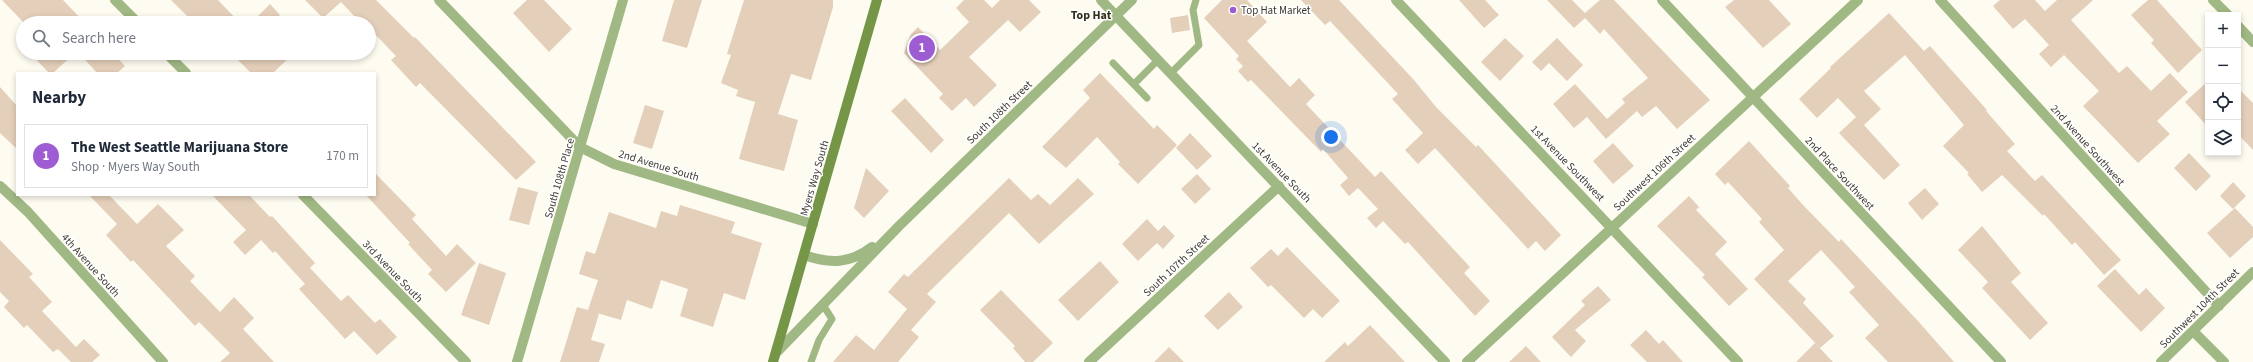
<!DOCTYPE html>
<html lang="en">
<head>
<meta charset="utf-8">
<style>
	body { margin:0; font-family:"Source Sans 3",sans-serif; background:#f6f6f7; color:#1f2937 }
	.controls { position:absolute; right:12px; top:12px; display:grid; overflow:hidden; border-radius:0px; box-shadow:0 2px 6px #0003 }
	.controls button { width:36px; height:36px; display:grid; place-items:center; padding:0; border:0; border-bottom:1px solid #e0e1e3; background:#fff; color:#1f2937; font:20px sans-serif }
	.you { position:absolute; left:1331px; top:137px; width:14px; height:14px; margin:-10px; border:3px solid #fff; border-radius:50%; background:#1a73e8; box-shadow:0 0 0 6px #1a73e833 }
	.badge { display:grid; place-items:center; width:26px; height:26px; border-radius:50%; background:#9d5cd2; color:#fff; font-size:13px; font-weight:700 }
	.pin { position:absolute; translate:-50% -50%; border:2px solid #fff; box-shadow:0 1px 4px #0006 }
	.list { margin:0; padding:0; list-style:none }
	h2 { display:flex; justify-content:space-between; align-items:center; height:52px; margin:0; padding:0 16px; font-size:17px }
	h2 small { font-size:13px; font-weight:400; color:#747a83 }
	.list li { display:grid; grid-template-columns:26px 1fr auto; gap:12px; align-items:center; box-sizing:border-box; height:64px; margin:0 8px 8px; padding:0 8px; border:1px solid #e0e1e3; border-radius:0px }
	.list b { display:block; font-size:15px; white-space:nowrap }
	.list p { margin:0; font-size:13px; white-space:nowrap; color:#747a83 }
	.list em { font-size:13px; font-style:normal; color:#747a83 }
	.icon { flex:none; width:22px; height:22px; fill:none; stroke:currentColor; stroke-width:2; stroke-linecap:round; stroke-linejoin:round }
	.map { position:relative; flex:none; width:2253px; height:362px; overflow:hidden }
	.search { position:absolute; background:#fff; box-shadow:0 2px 6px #0003; left:16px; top:16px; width:360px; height:44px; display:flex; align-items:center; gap:10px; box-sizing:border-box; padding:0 14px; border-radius:22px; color:#747a83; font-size:15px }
	.panel { position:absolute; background:#fff; box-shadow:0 2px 6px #0003; left:16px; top:72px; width:360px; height:124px; border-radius:0px }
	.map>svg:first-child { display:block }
	.building { fill:#e4cfba }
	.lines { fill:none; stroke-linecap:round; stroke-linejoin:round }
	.service { stroke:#a0b884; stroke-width:7 }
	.minor { stroke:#a0b884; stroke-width:10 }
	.tertiary { stroke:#a0b884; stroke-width:10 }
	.secondary { stroke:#759646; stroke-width:10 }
	.poi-dot { fill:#9d5cd2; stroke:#fff; stroke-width:1.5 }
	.labels { text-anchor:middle; stroke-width:3; stroke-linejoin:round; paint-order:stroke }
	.poi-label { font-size:11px; fill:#3d3a30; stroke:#fff; text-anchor:start }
	.street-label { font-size:11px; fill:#3d3a30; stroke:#fff }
	.neighbourhood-label { font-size:12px; font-weight:bold; fill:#343019; stroke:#fff }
</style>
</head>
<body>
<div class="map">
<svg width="2253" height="362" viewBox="0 0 2253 362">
	<rect width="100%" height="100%" fill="#fefcf1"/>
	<path class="building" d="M2,0h61l22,23h-61z
		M171,0h47l22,23h-39l-6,-6 -4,3z
		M305,0h71l38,38 1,-1 121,125 -20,18 -96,-97 -4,4 -25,-27 5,-4 -27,-28v-5h-5l-5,-6 -2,2 -16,-17 -18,16z
		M527,0h17l28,29 -23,23 -36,-39z
		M674,0h28l-15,48 -25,-7z
		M744,0h89v7l-22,73 -20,-6 -13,40 20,6 -14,51 -45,-12 16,-57 -19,-6 2,-6 -17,-7 10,-28 -4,-1z
		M964,0h20l8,8 8,-8h29l12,12 -21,20 -12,-12 -39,37 28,28 -23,22 -8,-9 -14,13 -13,-13 4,-4 -39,-41 7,-19 7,-7 22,23 29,-28 -13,-14z
		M1222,0h25l20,22 -20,19 43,46 9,-9 16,17 -9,9 69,73 6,-6 89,96 -6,6 26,28 -15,15 -67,-74 -3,2 -22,-23 -7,7 -9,-10 11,-9 -20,-21 -9,8 -9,-11 8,-7 -25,-29 -2,3 -70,-72 -3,2 -10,-11 5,-5 -7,-7 3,-3 -35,-38z
		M1301,0h38l75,80 22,27 40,40 2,-2 83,90 -16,16 -9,-10 -8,8 -93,-101 -17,16 -13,-14 18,-17 -31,-34 6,-5 -68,-73 -5,4z
		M1459,0h26l14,15 -15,13z
		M1547,0h25l13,13 15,-13h14l96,100 -33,29 -21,-23 -14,11 -5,-6 -31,28 -19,-22 -13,11 -21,-24 22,-20 32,35 18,-16 -3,-4 26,-21 -44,-49 -4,5 -15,-16 -11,10z
		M1734,0h35l22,24 -28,24 -38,-41z
		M2000,0h35l10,11 12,-11h36l-22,20 48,53 8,-7 24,25 19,-18 18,19 -31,29 13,13 -32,29 -55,-57 16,-15 -35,-36 -13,12 -12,-13 10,-9 -24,-26 -12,10 -20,-23z
		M2148,0h9l45,50 -24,23 -27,-30 3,-3 -23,-25z
		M270,4l10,11 -9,8h-20z
		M1889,13l35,38 6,-5 57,64 -1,1 29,33 -8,7 28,30 7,-6 79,85 -17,15 -29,-33 -3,3 -28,-31 -1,2 -41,-41 -20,17 -15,-18 2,-1 -26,-27 21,-21 -59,-70 -41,36 17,18 -17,16 36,40 -16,15 -45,-47 17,-16 -18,-19 -21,20 -18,-19 32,-31 -1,-1z
		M1188,15l2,15 -18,3 -2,-15z
		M1505,38l19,18 -24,25 -19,-19z
		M1557,38l26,27 -16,16 -18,-18 -8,8 -9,-9z
		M30,53h45l-22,20h-4z
		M79,53h34l12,13 -8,7h-20z
		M231,53h63l-21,20h-22z
		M1100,73l54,56 3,-4 20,20 -39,39 -20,-20 2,-2 -23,-25 -31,31 -24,-21 48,-49 -7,-8z
		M2208,81v46l-23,-25z
		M0,87l17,19v43l-17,-16z
		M2238,88l15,15v47l-15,-16z
		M905,98l39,42 -13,13 -40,-42z
		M645,105l19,6 -12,38 -19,-6z
		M1190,133l22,23 -15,14 -21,-22z
		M1749,141l41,45 -2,2 15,17 36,37 2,-3 77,82 36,41h-66l-23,-24 14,-13 -30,-33 6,-5 -34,-37 -33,31 18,18 -3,4 31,33 -14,12 -66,-69 30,-29 -25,-28 3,-3 -20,-22 -14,-15 -3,3 -10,-11z
		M1613,143l21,23 -21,18 -20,-23z
		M2189,153l22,23 -15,15 -22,-23z
		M866,168l23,23 -25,27 -10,-10z
		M375,173l41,42 -4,4 34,37 11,-12 19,19 -30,29 -18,-18 4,-4 -24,-26 2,-1 -44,-48h9z
		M1197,174l14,15 -16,15 -14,-15z
		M1009,178l22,22 7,-6 12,11 28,-27 16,16 -55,50 -30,-31 -82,81 9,8 -25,28 8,7 -21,25h-65l23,-27 18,15 33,-41 -19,-17 16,-18 4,3z
		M2233,182l13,14 -13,13 -13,-13z
		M518,187l20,5 -9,33 -20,-5z
		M1925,188l14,16 -17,16 -14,-17z
		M89,195h20l28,29 21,-20 26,26 -18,16 29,30 -5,5 30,31 14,-15 20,21 -11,11 31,33h-54l10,-9 -31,-31 -4,4 -62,-66 -2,2 -25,-27 11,-11z
		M212,195h37l21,22 2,-1 43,47 -5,5 31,33 7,-6 27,28 5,-4 17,18 -20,18 -23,-24 -9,8 -46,-50 6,-5 -30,-33 -2,2 -12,-13 -16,15 -12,-13 13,-12z
		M1689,196l10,11 -3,3 31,32 -12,12 33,35 -19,17 -27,-29 3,-2 -48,-49z
		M680,205l55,17 -4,11 31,10 -17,57 -21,-7 -11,34 -33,-11 8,-27 -27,-9 -9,29 -25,-9 -6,20 -24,-7 2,1 -8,26 14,4 -6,18h-39l17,-55 11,3 10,-30 -19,-6 7,-23 9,3 14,-42 47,16 5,-17 16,5z
		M2235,208l18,19v10l-23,21 -23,-25z
		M1147,219l11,12 6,-6 11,11 -12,13 -6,-6 -19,18 -16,-17z
		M1982,226l39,47 -10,9 37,41 -18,17 -48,-52 6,-6 -30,-32z
		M0,240l33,34 -4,3 23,25 -10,9 34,36 8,-8 16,16 -8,7h-21l-13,-13 -5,3 -26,-27 -3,3 -20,-21 5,-6 -9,-9z
		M1287,247l53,54 -18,17 -9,-9 -9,9 -33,-33 -3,2 -18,-19 21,-19 7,7z
		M1100,261l19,21 -41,39 -20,-21z
		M479,263l27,10 -17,52 -28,-10z
		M2115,269l24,26 7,-7 19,20 -24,24 -44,-46z
		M1598,286l13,14 -36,30 11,11 -15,16 -19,-20 33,-32 -4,-4z
		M1001,290l52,53 -20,19h-8l-12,-14 2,-2 -35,-36z
		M1229,292l14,15 -25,23 -14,-14z
		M1370,325l35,37h-81l21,-20 3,4z
		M1646,330l13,14 4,-4 20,22h-36l-17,-17z
		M1815,343l18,19h-37z
		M1526,346l15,16h-32z
		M1169,347l15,15h-30z"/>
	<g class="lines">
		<path class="service" d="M1113,63l34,35
			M1171,73l28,-28 -6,-35 3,-10
			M1134,84l24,-24
			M811,362l8,-22 13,-21 -9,-14"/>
		<path class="minor" d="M115,0l23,23
			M439,0l141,147 34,17 199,60
			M1396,0l342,362
			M1662,0l339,362
			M1940,0l279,306
			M2213,0l15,15
			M2238,26l15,16
			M166,53l20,20
			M0,186l28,26 135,150
			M303,195l163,167
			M2193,331l31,31
			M517,362l106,-362
			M1089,362l190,-176
			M1467,362l391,-362
			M2161,362l92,-90"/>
		<path class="tertiary" d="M1101,0l344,362
			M804,255c26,9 46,9 68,-8
			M776,353l123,-127 233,-226"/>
		<path class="secondary" d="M773,362l104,-362"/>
	</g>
	<circle class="poi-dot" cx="1233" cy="10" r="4"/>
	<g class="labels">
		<g class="poi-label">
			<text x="1241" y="14">Top Hat Market</text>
		</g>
		<g class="street-label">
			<text transform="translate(999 112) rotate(-44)" y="4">South 108th Street</text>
			<text transform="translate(2088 145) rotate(48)" y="4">2nd Avenue Southwest</text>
			<text transform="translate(1568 163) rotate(46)" y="4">1st Avenue Southwest</text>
			<text transform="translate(659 165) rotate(17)" y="4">2nd Avenue South</text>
			<text transform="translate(1282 172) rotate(46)" y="4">1st Avenue South</text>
			<text transform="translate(1654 172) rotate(-43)" y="4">Southwest 106th Street</text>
			<text transform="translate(1840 173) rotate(47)" y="4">2nd Place Southwest</text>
			<text transform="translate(559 178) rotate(-74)" y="4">South 108th Place</text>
			<text transform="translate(814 178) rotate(-74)" y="4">Myers Way South</text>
			<text transform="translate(91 265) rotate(48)" y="4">4th Avenue South</text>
			<text transform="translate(1176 265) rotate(-43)" y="4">South 107th Street</text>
			<text transform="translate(393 271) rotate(46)" y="4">3rd Avenue South</text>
			<text transform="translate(2199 308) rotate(-45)" y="4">Southwest 104th Street</text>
		</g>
		<g class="neighbourhood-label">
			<text x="1091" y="19">Top Hat</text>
		</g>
	</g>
</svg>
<div class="controls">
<button>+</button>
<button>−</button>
<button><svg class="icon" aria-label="locate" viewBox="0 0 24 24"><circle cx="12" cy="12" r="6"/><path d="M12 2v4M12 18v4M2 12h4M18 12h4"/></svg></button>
<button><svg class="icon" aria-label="layers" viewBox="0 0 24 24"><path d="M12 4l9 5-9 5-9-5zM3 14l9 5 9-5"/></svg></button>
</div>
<div class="you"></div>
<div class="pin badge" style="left:922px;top:48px">1</div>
<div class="search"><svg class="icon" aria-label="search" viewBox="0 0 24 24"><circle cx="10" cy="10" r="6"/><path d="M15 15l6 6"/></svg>Search here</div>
<section class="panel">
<h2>Nearby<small></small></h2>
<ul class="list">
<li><span class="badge">1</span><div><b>The West Seattle Marijuana Store</b><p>Shop · Myers Way South</p></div><em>170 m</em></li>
</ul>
</section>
</div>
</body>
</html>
